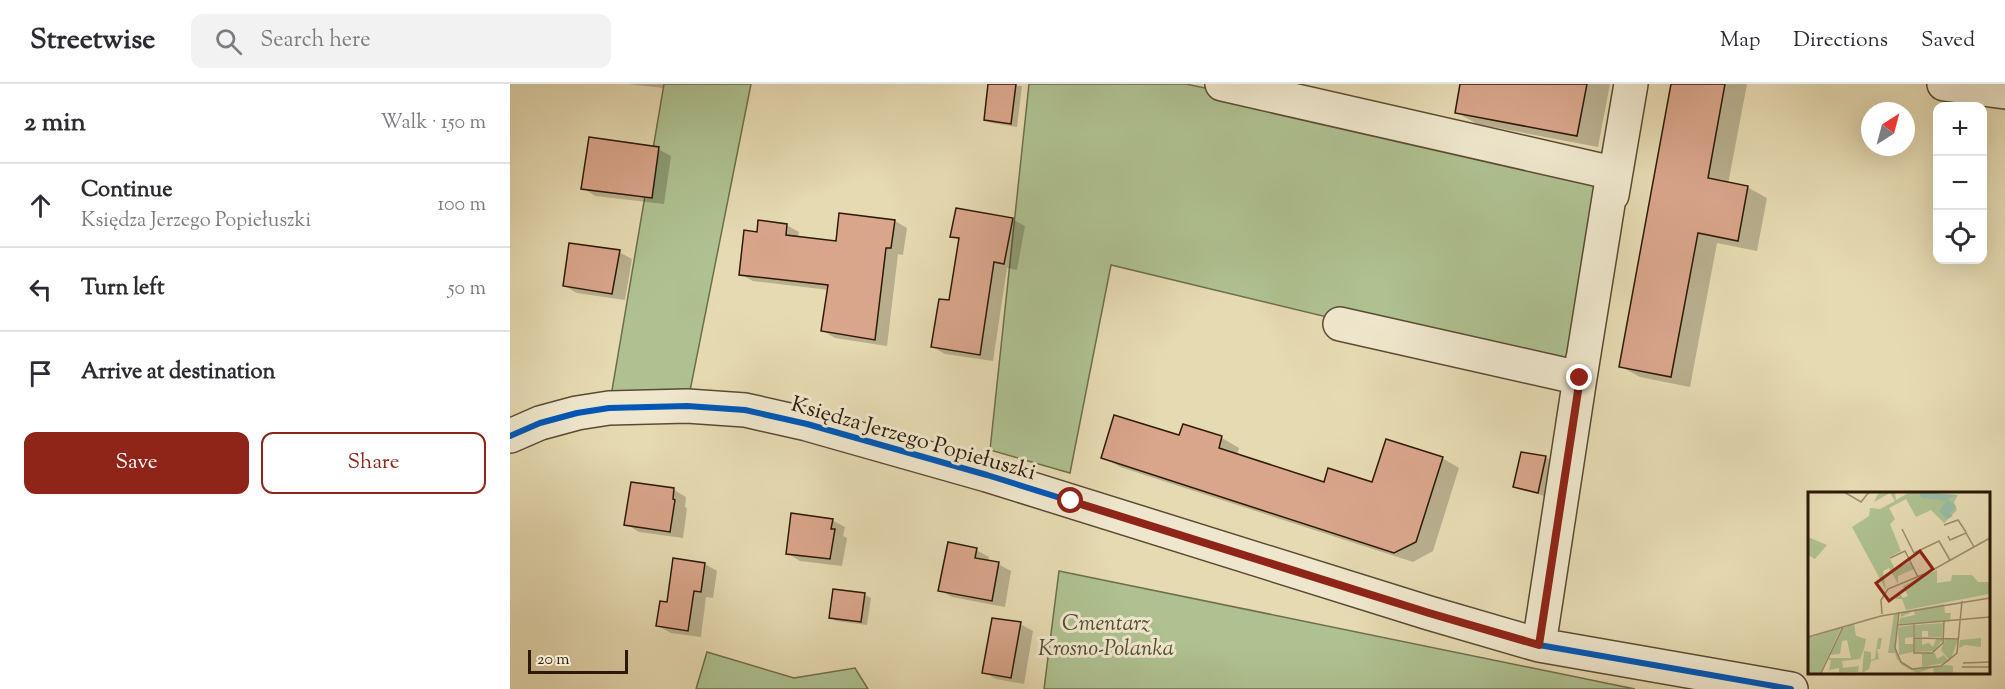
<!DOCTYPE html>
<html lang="en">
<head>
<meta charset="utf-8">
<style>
	body { margin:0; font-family:"Sorts Mill Goudy",serif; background:#f2f2f3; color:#2b2b33 }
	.controls { position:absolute; right:18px; top:18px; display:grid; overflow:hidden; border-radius:12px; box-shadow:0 6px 24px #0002 }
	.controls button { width:54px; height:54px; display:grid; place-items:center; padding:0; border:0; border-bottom:2px solid #e1e1e2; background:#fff; color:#2b2b33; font:30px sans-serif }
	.compass { position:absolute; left:1351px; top:18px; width:54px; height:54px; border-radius:50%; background:#fff; box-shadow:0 6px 24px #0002; rotate:36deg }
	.scale { position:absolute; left:18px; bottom:15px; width:100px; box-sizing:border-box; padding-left:6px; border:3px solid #2d1a06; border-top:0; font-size:16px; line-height:21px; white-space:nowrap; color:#2d1a06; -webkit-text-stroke:4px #efe7cd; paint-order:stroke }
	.stop { position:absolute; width:18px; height:18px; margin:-14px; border:4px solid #8f2418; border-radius:50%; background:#fff }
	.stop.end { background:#8f2418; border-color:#fff; box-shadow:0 2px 6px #0008 }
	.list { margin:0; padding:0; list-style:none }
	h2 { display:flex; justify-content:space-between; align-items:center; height:78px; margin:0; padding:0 24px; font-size:26px }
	h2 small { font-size:20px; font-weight:400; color:#7c7c81 }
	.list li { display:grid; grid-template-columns:39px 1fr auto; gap:18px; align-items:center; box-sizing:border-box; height:84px; padding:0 24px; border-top:2px solid #e1e1e2 }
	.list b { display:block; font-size:22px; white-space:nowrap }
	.list p { margin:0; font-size:20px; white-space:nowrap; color:#7c7c81 }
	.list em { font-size:20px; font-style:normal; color:#7c7c81 }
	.actions { display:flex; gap:12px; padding:18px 24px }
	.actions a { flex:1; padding:14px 0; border:2px solid #8f2418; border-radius:12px; text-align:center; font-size:21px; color:#8f2418 }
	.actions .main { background:#8f2418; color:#fff }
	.icon { flex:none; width:33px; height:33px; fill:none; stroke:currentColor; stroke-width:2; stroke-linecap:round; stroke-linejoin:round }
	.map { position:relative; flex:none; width:1495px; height:605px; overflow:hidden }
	header { display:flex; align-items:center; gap:36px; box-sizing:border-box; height:84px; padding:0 30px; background:#fff; border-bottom:2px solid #e1e1e2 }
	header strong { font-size:28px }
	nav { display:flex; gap:33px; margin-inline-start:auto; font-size:21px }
	.search { width:420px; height:54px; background:#f2f2f3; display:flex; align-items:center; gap:15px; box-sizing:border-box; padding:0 21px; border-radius:12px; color:#7c7c81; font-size:22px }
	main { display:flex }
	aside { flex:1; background:#fff }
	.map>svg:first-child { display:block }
	.green { fill:#afc191; stroke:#6e6e4c; stroke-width:1.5 }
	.shadow { fill:#0003 }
	.building { fill:#d9a58b; stroke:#2d1a06; stroke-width:1.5 }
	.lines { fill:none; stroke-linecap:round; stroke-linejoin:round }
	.minor-casing { stroke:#5b4a31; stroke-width:36 }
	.minor { stroke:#efe7cd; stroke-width:33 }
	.cycleway-casing { stroke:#efe7cd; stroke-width:10 }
	.cycleway { stroke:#0057b8; stroke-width:6 }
	.route { stroke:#8f2418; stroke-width:8 }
	.labels { text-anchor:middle; stroke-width:6; stroke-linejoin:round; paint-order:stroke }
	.street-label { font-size:22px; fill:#2d1a06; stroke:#efe7cd }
	.park-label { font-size:22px; font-style:italic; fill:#544c30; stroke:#efe7cd }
	.inset-road { fill:none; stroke:#9c8d6d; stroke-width:1.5 }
	.view { fill:#8f2418; fill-opacity:0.15; stroke:#8f2418; stroke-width:3 }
	.inset-edge { fill:none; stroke:#2d1a06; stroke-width:3 }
</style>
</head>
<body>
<header>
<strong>Streetwise</strong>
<div class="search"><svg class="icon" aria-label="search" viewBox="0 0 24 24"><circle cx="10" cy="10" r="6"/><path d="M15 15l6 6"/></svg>Search here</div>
<nav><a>Map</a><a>Directions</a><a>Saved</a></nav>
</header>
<main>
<aside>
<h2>2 min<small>Walk · 150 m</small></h2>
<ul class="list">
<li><svg class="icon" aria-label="ahead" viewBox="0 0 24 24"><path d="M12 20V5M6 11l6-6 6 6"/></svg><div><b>Continue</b><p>Księdza Jerzego Popiełuszki</p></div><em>100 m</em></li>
<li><svg class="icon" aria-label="left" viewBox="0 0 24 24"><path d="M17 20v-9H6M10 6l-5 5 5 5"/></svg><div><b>Turn left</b></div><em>50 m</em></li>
<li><svg class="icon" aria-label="arrive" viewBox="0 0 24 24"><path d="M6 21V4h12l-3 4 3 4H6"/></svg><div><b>Arrive at destination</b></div></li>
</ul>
<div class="actions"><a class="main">Save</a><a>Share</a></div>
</aside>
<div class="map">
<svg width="1495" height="605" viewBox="0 0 1495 605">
	<rect width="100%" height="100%" fill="#e6dab2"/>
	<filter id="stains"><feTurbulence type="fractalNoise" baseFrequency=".00333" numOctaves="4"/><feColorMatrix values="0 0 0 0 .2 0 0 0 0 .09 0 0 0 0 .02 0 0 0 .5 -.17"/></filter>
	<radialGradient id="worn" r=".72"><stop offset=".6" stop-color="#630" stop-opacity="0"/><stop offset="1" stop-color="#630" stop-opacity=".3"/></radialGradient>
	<path class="green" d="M154,0h87l-64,322 -78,2z
		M519,0h157l427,89 -33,205 -469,-113 -41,208 -80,-23z
		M549,487l576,118h-591z
		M197,568l87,26 61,-10 13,21h-172z"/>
	<path class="shadow" d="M118,0h35v4z
		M480,0l32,2 -5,41 -25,-4 -7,-3z
		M952,0h148l-12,63 -121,-23 -21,-12z
		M1163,0h74l-19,100 19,3 20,11 -10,53 -40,-8 -27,144 -50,-10 -20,-11z
		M148,65l13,7 -7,48 -69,-8 -12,-8z
		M502,135l13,7 -8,44 -10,-2 -14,93 -48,-7 -12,-7 17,-45 10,-61 -8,-5z
		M385,137l12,7 -4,27 -5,-1 -11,92 -52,-8 -12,-7 6,-41 -76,-9 -13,-7 19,-40 27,-9 13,7 -1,6 39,5z
		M109,168l13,7 -7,41 -48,-7 -12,-7z
		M674,342l38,12 17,10 -2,7 87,28 49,1 69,-26 17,10 -26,83 -20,11 -293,-95 -17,-10 77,-20z
		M1035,373l7,4 -8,35 -29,-10z
		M164,406l12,7 -1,10 2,1 -4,30 -44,-6 -13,-8z
		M322,436l13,7 -2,9 4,2 -5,28 -42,-5 -13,-8z
		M466,466l13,7 -1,5 10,2 13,7 -6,36 -53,-10 -12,-7z
		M164,476l31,4 12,7 -4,27 -7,-1 -5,40 -30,-4 -13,-7 10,-23z
		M324,507l31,4 6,3 -4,27 -31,-4 -6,-4z
		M510,540l13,7 -9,53 -28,-5 -12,-7z"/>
	<path class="building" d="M478,0h28l-5,40 -27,-4z
		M950,0h127l-10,52 -122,-23z
		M1161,0h54l-17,94 40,8 -10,55 -40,-8 -27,144 -52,-10z
		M79,53l70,10 -7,51 -71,-9z
		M446,124l57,10 -9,46 -10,-2 -14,93 -49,-8 8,-48 10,1 10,-62 -9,-1z
		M329,129l56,7 -4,28h-5l-11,92 -54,-9 7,-46 -89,-10 5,-45 13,2 1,-12 29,4 -1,11 50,6z
		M59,159l51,7 -8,44 -49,-8z
		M604,331l65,20 4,-11 39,12 -3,12 105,34 4,-14 44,14 14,-43 57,18 -27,85 -22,11 -293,-95z
		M1011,368l25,4 -8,37 -25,-6z
		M121,398l43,6 -1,11 2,1 -5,32 -46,-7z
		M281,429l42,6 -2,10h4l-5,30 -44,-5z
		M438,458l29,6 -2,10 24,4 -7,39 -54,-10z
		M163,474l32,5 -4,29 -7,-1 -6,40 -32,-5 4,-25 7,1z
		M323,505l32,4 -4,29 -32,-4z
		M482,534l29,4 -10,56 -29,-5z"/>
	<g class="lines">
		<g class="minor-casing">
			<path id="minor" d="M712,0l391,89 -33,205 -240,-54
				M1434,0l61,8
				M1102,111l19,-111
				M0,352l30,-13 37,-10 32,-5 78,-2 58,4 62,14 180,51 442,138 110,32 252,44
				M1029,561l44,-287"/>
		</g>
		<use href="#minor" class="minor"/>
		<g class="cycleway-casing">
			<path id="cycleway" d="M0,352l30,-13 37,-10 32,-5 78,-2 58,4 62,14 180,51 442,138 110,32 252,44"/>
		</g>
		<use href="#cycleway" class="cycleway"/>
	</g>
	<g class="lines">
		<path class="route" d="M561,417l358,112 110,32 41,-267"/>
	</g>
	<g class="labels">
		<g class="street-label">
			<text transform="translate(404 353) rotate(16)" y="8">Księdza Jerzego Popiełuszki</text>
		</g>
		<g class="park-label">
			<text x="596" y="546">Cmentarz<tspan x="596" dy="25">Krosno-Polanka</tspan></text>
		</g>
	</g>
	<g transform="translate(1298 408)">
		<rect width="182" height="182" fill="#e6dab2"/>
		<path d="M71,0h16l1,8 14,-8 48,3 -4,7 3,8 -13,13 -13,-13 -15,7 -10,-18 -17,9 6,11 -5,5 11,27 -12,6 6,12 15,-7 4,7 -16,7v8l-9,-16 -6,3 3,19 -34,-63 17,-11 1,-8 10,1 15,-8 -5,-8 -16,9zM0,45l19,8 -12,14 -7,-4zM129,78v13l14,-2 1,-6h20l6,7h11v12l-83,16 -4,-11h-7l4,-6 4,5 5,-2 -5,-10zM136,112l1,9h6l-1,7 -51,4 1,-6 15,-3 -1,-4 -13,6v-5zM90,121l-3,34 5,15 12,7 35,-4 6,1v7h-19l-1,-5 -16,5 -15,-8 -5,-6 -2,-6h-7l6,-39zM135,131l-1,14h-14v-6h-6v6h-7v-12zM46,132l2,12 10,3 -2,10 -4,10 -18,2 1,7 16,-2 -1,6 -19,1v-5l-10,2 2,-9 -3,-3h23l-4,-18 -5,1 -2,13 -11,1 14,-27zM105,133v12l-8,1v6h8v8l-14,3 -1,-28zM33,136l-21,45h-12v-35zM70,146h4l-2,11h-3l2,10 -8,2 -2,8 -7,4 2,-22 7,1v8l4,-2zM173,146v9l-16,-2 -6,3 1,-8zM107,147h7v6l7,-2 4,4 3,-8h7l-9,12 -19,1zM137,147l13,1 -8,21 -9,-11zM127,161l2,6 7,-4 5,7 -27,5v-13z" fill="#afc191"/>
		<path d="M114,0l34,3 -9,4 9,8 -7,6 4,3 -6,3 -8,-8 8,-10 -25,-3 -3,-4z" fill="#97bba7"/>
		<path class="inset-road" d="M36,0l17,10 8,-10M136,33l14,-5 8,12M94,37l12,24 25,-12 11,19M140,44l2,4 16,-7 8,14M82,66l15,-7 13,26M91,120l-4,36 6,14 11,7 29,-3 16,-13 5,-52M74,122l-1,-14 7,-11 41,-17 61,-34M106,132v29h18l11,-10 1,-22M90,133l92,-8M0,145l73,-21 109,-18M106,146l45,1M155,171l27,-1M154,175h28M13,181l22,-46"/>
		<path class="view" d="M112,59l13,18 -44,32 -13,-18z"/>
		<rect width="182" height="182" class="inset-edge"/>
	</g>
	<rect width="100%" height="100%" filter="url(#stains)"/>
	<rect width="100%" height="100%" fill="url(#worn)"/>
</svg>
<div class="controls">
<button>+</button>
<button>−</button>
<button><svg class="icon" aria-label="locate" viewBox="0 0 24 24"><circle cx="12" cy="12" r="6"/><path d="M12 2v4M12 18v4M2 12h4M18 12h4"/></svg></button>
</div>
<svg class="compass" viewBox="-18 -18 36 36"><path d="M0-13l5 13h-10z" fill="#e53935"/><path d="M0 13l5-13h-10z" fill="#7c7c81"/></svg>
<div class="scale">20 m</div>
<div class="stop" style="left:561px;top:417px"></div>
<div class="stop end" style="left:1070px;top:294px"></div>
</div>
</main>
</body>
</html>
